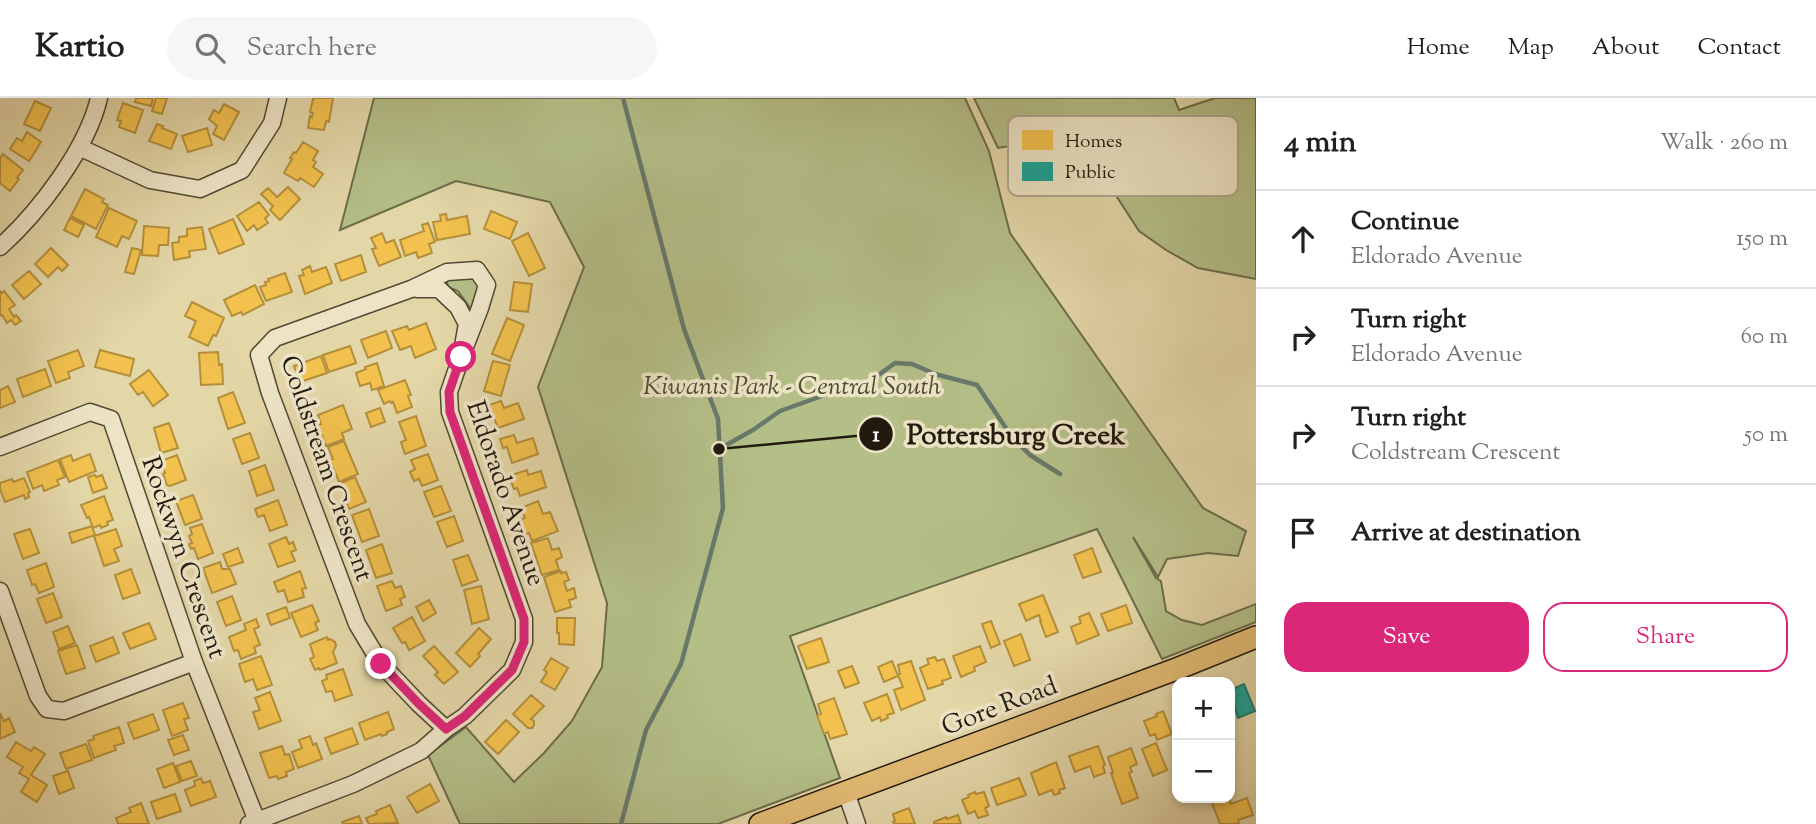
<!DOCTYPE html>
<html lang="en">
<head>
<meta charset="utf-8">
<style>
	body { margin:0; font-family:"Sorts Mill Goudy",serif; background:#f6f6f6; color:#202124 }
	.controls { position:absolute; right:21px; bottom:21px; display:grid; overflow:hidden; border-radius:14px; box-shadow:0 4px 10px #0003 }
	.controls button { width:63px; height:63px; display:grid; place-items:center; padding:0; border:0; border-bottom:2px solid #e0e0e0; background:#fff; color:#202124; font:35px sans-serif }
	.stop { position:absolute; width:21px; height:21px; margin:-16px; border:5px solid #db2777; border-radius:50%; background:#fff }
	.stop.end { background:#db2777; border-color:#fff; box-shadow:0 2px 7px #0008 }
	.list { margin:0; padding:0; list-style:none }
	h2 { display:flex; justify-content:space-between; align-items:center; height:91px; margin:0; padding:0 28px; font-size:30px }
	h2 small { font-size:23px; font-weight:400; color:#757577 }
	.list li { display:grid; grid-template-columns:46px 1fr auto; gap:21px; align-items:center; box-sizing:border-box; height:98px; padding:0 28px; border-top:2px solid #e0e0e0 }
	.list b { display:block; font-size:26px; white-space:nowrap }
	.list p { margin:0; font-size:23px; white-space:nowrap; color:#757577 }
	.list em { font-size:23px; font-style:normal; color:#757577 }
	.actions { display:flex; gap:14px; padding:21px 28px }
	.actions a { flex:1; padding:16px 0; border:2px solid #db2777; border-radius:21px; text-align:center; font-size:24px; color:#db2777 }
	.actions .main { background:#db2777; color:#fff }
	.icon { flex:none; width:38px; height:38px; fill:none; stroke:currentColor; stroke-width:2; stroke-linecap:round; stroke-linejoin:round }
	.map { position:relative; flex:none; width:1256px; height:726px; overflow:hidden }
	header { display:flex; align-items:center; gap:42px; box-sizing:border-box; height:98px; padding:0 35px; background:#fff; border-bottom:2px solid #e0e0e0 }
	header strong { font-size:33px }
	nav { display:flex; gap:38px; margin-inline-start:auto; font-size:24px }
	.search { width:490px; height:63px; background:#f6f6f6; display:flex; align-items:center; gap:18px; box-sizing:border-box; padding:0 24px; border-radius:38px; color:#757577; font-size:26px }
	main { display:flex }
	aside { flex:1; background:#fff }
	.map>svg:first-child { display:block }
	.green { fill:#b4be87; stroke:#6b6c4b; stroke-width:2 }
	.homes { fill:#f2c14e; stroke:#b48f3b; stroke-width:2 }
	.public { fill:#17a398; stroke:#1a7a6f; stroke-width:2 }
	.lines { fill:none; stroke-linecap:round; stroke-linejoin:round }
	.stream { stroke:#67796b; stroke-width:4.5 }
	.minor-casing { stroke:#524935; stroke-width:19 }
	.major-casing { stroke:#221a0f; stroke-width:24 }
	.minor { stroke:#ede4c6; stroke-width:16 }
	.major { stroke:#e2bb74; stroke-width:21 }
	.route { stroke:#db2777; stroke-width:9 }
	.labels { text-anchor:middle; stroke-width:7; stroke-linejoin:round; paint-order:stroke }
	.park-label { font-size:26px; font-style:italic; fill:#4e4b33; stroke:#ede4c6 }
	.street-label { font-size:26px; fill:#221a0f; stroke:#ede4c6 }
	.key { fill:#ede4c6; stroke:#b0a78f; stroke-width:2 }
	.key-label { font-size:19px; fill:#221a0f }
	.leader { fill:none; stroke:#221a0f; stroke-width:2.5 }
	.callout-dot { fill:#221a0f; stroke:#ede4c6; stroke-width:2.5 }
	.mark-label { font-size:21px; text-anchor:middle; font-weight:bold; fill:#fff }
	.callout-label { font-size:28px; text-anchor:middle; font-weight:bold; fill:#221a0f; stroke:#ede4c6; stroke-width:7; stroke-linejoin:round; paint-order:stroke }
</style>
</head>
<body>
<header>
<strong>Kartio</strong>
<div class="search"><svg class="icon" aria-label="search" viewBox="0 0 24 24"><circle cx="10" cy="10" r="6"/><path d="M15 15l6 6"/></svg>Search here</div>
<nav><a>Home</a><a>Map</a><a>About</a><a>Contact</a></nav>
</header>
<main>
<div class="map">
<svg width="1256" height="726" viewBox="0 0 1256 726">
	<rect width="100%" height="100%" fill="#e3d6a7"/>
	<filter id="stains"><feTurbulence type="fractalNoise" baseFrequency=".00286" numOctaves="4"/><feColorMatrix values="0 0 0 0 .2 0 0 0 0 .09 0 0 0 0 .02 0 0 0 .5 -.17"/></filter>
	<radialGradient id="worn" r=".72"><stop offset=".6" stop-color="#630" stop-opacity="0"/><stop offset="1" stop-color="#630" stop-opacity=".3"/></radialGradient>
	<path class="green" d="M374,0h591l24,53 21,82 193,275 43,23 -8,25 -30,-3 -41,6 -9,18 -25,-40 23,41 5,3 5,30 16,9 20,5 54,-21v18l-94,37 -65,-130 -307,107 50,142 -122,46h-258l-32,-69 38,-28 48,55 30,-29 28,-32 30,-54 5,-64 -69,-216 46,-120 -34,-65 -94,-21 -116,49z
		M974,0h200l5,12 36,-12h41v181l-58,-11 -32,-18 -27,-19 -46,-71 -28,-16 -36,-1 -31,5z
		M449,179h27l4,9 -5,19 -5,3 -12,-17 -10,-4 -1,-5z"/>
	<path class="homes" d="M136,0h17l-2,8 -16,-4z
		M156,0h11l-5,16 -10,-3z
		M315,0h18l-4,24 -3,-1 -2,9 -16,-2 2,-12 2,1 1,-4 -3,-1 3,-13z
		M35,3l16,7 -11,23 -16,-7z
		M123,5l20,7 -8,23 -16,-6 2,-6 -4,-1z
		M224,6l15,8 -15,28 -11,-6 4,-8 -8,-7 5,-9 5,3z
		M157,26l6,2 -1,2 15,6 -6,15 -22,-8z
		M207,30l5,17 -24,7 -6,-16z
		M27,34l14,10 -12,19 -19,-12 7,-11 5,3z
		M303,44l15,9 -5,9 3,2 -3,5 10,7 -9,13 -14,-9 -2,3 -14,-8 8,-14 -2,-1 4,-6 2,1z
		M3,56l20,16 -6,8 2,1 -9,12 -10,-8v-25z
		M288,89l12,12 -20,21 -10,-10 3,-4 -12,-12 7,-6 9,9z
		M85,91l19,10 -2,3 6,3 -12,24 -25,-13z
		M259,104l10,13 -4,3 3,5 -11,7 -3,-5 -7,6 -10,-15z
		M109,110l28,13 -8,18 -7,-3 -5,11 -21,-10z
		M491,113l26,11 -7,17 -26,-10z
		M446,116l1,6 20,-4 3,18 -33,6 -4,-18 8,-1 -1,-6z
		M70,120l14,7 -6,12 -14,-7z
		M233,121l11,25 -25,10 -10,-25z
		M428,125l7,19 -6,2 3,9 -14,5 -2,-6 -11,4 -5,-16 24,-9 -2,-6z
		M144,128l25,2 -1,17h-9l-1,11 -16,-1z
		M202,129l4,22 -17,2 1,6 -16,3 -2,-17 7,-1v-5l8,-1v-7z
		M382,135l4,10 8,-3 7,17 -22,9 -7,-17 4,-1 -5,-10z
		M528,135l17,35 -16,8 -17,-35z
		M51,150l17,17 -6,6 -4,-4 -10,10 -13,-13z
		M132,150l9,2 -7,24 -9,-2z
		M361,157l5,17 -25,9 -6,-17z
		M310,168l2,6 14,-5 6,16 -27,11 -6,-18 5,-1 -2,-5z
		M29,173l12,13 -17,15 -12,-14z
		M285,175l7,19 -26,9 -6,-14 6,-2 -1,-3 4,-1 -1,-2z
		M514,184l18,2 -4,28 -18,-2z
		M255,187l9,19 -21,11 -2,-3 -9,4 -8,-16z
		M0,193l2,2 2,-2 11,14 -6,4 5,8 2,-2 5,6 -6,4 -4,-5 -4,3 -5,-8 -2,1z
		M192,204l32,16 -8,18 -3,-1 -5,11 -19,-9 7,-16 -11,-5z
		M507,220l17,7 -14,36 -18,-7z
		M426,225l10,26 -21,9 -4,-12 -11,4 -8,-19 15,-5 2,4z
		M386,233l6,17 -24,10 -7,-18z
		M350,248l6,17 -27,9 -6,-17z
		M78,252l6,16 -16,6 2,6 -14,5 -8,-22z
		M100,252l34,9 -4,17 -35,-9z
		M218,254l1,13 3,-1 1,20 -22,1 -2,-32z
		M321,258l6,17 -27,9 -6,-16z
		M493,263l17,4 -9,31 -17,-5z
		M377,265l7,23 -12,4 -2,-7 -10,3 -4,-13 10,-4 -1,-2z
		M45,271l6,17 -28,11 -6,-18z
		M149,272l19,25 -15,11 -10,-14 -5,3 -8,-11z
		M405,282l6,15 -3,1 4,11 -15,6 -4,-11 -2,1 -1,-2 -6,3 -6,-14z
		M8,288l7,16 -15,6v-18z
		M233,294l12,31 -17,6 -10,-31z
		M501,303l3,7 14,-5 6,16 -26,9 -9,-23z
		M343,307l9,24 -10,4 2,6 -18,7 -8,-21 3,-1 -3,-9z
		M380,310l5,14 -14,5 -5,-14z
		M416,318l10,30 -21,8 -4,-12 5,-2 -7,-18z
		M169,325l9,25 -17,5 -7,-25z
		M250,335l9,25 -17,6 -9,-25z
		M514,337l3,8 16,-5 5,16 -26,9 -5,-16 -4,1 -3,-9z
		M344,343l14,33 -19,8 -9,-22 3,-1 -5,-12z
		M90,356l6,17 -27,11 -9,-23 11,-4 2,6z
		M428,356l10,26 -16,6 -3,-7 -5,2 -4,-9 5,-3 -4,-9z
		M177,357l9,25 -16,6 -3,-1 -4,-11 2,-1 -4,-12z
		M58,362l7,17 -8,3 2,5 -15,6 -2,-6 -9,4 -6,-17z
		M265,367l9,25 -17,6 -8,-25z
		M527,372l1,5 13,-4 5,16 -26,9 -3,-8 -3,1 -5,-13z
		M95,377l1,2 6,-2 5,13 -14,5 -5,-16z
		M355,379l11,25 -17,7 -10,-25z
		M24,380l6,14 -2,1 1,4 -4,2 -1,-4 -19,7 -5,-13v-6l12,-4 1,3z
		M441,388l10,25 -17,6 -10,-25z
		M193,397l9,24 -17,6 -9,-24z
		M104,398l9,24 -6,2 1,3 -7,3 -1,-3 -7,3 -4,-11 -2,1 -6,-13z
		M278,402l9,25 -17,6 -6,-16 -6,2 -3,-8z
		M538,403l5,13 7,-2 8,19 -26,10 -3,-8 -6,2 -5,-14 7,-3 -4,-10z
		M369,411l10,27 -17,6 -10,-27z
		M454,418l9,25 -16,6 -10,-25z
		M202,426l11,29 -15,6 -4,-11 -3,1 -2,-5 3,-1 -3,-7 3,-2 -2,-6z
		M92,428l3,9 -23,8 -3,-10z
		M30,431l9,24 -16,6 -9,-25z
		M116,431l6,17 -8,3 5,12 -15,5 -10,-30z
		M286,439l3,7 4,-2 3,8 -5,2 4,9 -17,6 -9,-23z
		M548,440l4,12 7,-2 3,9 -6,3 3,10 -17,5 -11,-32z
		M382,446l10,29 -16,5 -10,-28z
		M238,450l5,14 -15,5 -5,-13z
		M1092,450l9,24 -18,6 -9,-23z
		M468,457l10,25 -16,6 -9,-26z
		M220,464l2,7h8l6,15 -24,9 -9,-25z
		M46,465l8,24 -15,6 -4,-9 -3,1 -5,-15z
		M131,471l9,24 -17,6 -8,-24z
		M300,473l6,17 -4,1 2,8 -16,5 -4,-12 -6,2 -4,-10z
		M561,473v2l5,-1 3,8 -5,2 3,9 7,-3 2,10 -7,2 2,7 -16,5 -11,-35z
		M392,483l3,7 6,-2 4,11 -5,2 2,6 -16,6 -9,-25z
		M481,488l8,33 -17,5 -8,-34z
		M53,495l9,24 -16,6 -9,-24z
		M1043,497l15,37 -12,5 -6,-16h1l-2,-6 -13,6 -7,-17z
		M232,498l9,24 -15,6 -9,-24z
		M429,502l7,13 -13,8 -7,-14z
		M312,507l7,16 -4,2 3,7 -17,7 -10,-24z
		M1126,507l6,18 -24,8 -7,-17z
		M286,509l4,11 -19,7 -4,-11z
		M1089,515l10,22 -22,9 -6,-17 10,-4 -2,-6z
		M412,519l13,24 -16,9 -4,-8 -3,1 -9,-15z
		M557,520h18l-1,27 -15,-1v-11h-2z
		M256,521l3,8 -5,2 6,16 -6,2 2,6 -15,6 -3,-9 -4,1 -5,-14 17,-7 -2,-6z
		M991,523l9,23 -9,4 -9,-24z
		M149,525l7,16 -26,10 -7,-16z
		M68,528l7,17 -16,6 -6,-17z
		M479,530l12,11 -13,15 2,2 -10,11 -14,-14z
		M1021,536l9,26 -16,6 -10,-25z
		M113,539l6,16 -23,9 -6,-16z
		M327,539l1,3 2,-1 5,3 1,4 -3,6 4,11 -17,7 -1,-2 -4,2 -5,-11 4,-2 -4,-13z
		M821,540l8,24 -22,7 -9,-23z
		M77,547l8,23 -19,6 -8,-23z
		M434,548l24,26 -14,12 -9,-9 3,-3 -15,-16z
		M980,548l6,16 -12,5 1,4 -14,6 -8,-21z
		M261,558l11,29 -15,5 -4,-11 -8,3 -6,-18z
		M935,559l2,4 7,-2 7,19 -9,3 1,3 -15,5 -8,-21 9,-4 -2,-5z
		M551,560l17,10 -13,22 -14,-8 6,-10 -3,-2z
		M892,563l6,15 -14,6 -6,-15z
		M911,563l14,39 -24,10 -7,-20 9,-3 -5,-12 2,-1 -2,-9z
		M852,568l7,17 -14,5 -7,-17z
		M343,571l9,26 -17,6 -3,-10 -6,1 -4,-11 5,-2 -1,-4z
		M270,594l11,29 -22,8 -6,-17 7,-2 -5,-12z
		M887,596l7,19 -7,2 1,3 -7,3 -1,-4 -8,4 -8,-18z
		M531,597l13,11 -13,13 3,2v4l-2,3h-4l-15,-14z
		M834,600l13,36 -17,5 -2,-7 -4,2 -7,-19 4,-1 -3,-10z
		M183,605l6,15 -5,1 4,11 -16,6 -9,-26z
		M1163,613l9,23 -15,6 -2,-6 -5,2 -6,-15 13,-5 -1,-2z
		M388,614l6,17 -7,3v2l-5,2 -1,-2 -16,6 -6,-17z
		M0,615l4,8 5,-3 6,14 -15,7z
		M153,616l6,16 -25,9 -6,-16z
		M506,622l13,12 -21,22 -13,-12z
		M119,629l5,16 -10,3 2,4 -22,8 -6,-17 6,-2 -1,-3z
		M352,630l6,16 -27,10 -6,-16z
		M183,637l6,15 -15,5 -6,-15z
		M310,638l3,9 3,-2 6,16 -24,9 -6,-16 10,-4 -3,-8z
		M16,644l15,9 3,-4 11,7 -14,21 16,10 -10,17 -16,-10 8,-13 -10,-6 4,-6 -16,-10z
		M1156,645l11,27 -14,6 -11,-27z
		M86,646l6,16 -26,9 -6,-16z
		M282,648l3,9 4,-1 5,15 -8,3 1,4 -9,3 -1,-3 -8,2 -9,-25z
		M1098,648l7,19 -2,1 2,7 -11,4 -4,-11 -15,6 -6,-16z
		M1131,650l6,16 -7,3 2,5 -3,1 9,25 -16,6 -11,-31h2l-5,-16z
		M191,663l6,15 -15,5 -6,-15z
		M1056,664l9,26 -6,2 1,3 -6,2 -2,-5 -13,5 -8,-22z
		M173,665l7,19 -16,6 -7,-19z
		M68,673l6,17 -15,6 -6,-18z
		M201,680l2,5 7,-2 6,16 -25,9 -6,-16 10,-4 -1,-5z
		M1019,680l7,17 -29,10 -6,-17z
		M430,686l9,17 -22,12 -10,-16z
		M975,694l1,2 8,-2 5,14 -4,2 3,7 -10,3 -3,-7 -7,3 -6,-14 7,-3 -1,-2z
		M175,696l6,17 -24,8 -6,-17z
		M1216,700h13l2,6 16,-6 6,17 -15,5 1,4h-19l-9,-24z
		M141,705l8,21h-31l-2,-6 15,-6 -2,-4z
		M390,707l8,18 -29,1 -3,-6 11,-4 -1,-3z
		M909,710l6,16h-21l-1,-2 2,-1 -2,-7z
		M958,717l3,9h-27v-2l12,-5 1,2z
		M359,718l3,8h-19l-1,-2z"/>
	<path class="public" d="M1244,586l11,27 -17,7 -8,-28z"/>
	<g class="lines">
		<path class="stream" d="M719,351l34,-19 27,-19 56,-20 30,-7 29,-21 17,1 23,10 42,11 35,52 18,18 30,19
			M621,726l25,-94 35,-66 42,-156 -5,-89 -34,-90 -61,-231"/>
		<g class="minor-casing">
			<path id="minor" d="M79,49l71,33 50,9 42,-19 30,-47 6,-25
				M0,149c39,-35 87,-98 99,-149
				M0,349l90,-35 21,7 83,243 63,159
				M0,493l38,105 9,13 17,2 130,-49
				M446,631l-27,-25 -38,-40 -24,-40 -87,-231 -11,-38 16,-17 136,-49 36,-17 30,-2 10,15 -7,23 -19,49
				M846,694l11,32
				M249,726l104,-40 68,-33 25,-22 19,-13 47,-46 12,-28v-23l-74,-207 -1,-20 12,-35 6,-33 -9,-17 -19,-18h-22"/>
		</g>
		<g class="major-casing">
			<path id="major" d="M760,726l419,-156 77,-31"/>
		</g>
		<use href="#minor" class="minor"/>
		<use href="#major" class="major"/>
	</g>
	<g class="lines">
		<path class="route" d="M381,566l38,40 27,25 19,-13 47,-46 12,-28v-23l-74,-207 -1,-20 12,-35"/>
	</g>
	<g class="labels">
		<g class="park-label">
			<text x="792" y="296">Kiwanis Park - Central South</text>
		</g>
		<g class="street-label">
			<text transform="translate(328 370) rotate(71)" y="9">Coldstream Crescent</text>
			<text transform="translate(507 395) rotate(71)" y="9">Eldorado Avenue</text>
			<text transform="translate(185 459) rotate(71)" y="9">Rockwyn Crescent</text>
			<text transform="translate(999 607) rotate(-21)" y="9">Gore Road</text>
		</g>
	</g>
	<rect x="1008" y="18" width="230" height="80" rx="10" class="key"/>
	<rect x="1022" y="32" width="31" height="20" fill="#f2c14e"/>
	<rect x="1022" y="64" width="31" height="19" fill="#17a398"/>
	<g class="key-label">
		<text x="1065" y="49">Homes</text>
		<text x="1065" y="80">Public</text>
	</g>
	<path class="leader" d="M719 351L876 336"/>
	<g class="callout-dot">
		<circle cx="719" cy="351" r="7"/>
		<circle cx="876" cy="336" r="18"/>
	</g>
	<g class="mark-label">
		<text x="876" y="343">1</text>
	</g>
	<g class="callout-label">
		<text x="1016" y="346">Pottersburg Creek</text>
	</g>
	<rect width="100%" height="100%" filter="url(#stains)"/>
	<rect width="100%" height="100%" fill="url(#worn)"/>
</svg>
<div class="controls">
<button>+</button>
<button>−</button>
</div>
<div class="stop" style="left:461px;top:259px"></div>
<div class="stop end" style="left:381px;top:566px"></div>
</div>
<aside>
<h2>4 min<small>Walk · 260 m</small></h2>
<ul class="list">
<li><svg class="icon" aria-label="ahead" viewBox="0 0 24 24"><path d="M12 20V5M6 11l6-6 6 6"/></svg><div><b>Continue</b><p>Eldorado Avenue</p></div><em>150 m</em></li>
<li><svg class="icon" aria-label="right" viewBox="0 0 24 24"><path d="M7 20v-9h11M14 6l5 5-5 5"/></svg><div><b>Turn right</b><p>Eldorado Avenue</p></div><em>60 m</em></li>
<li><svg class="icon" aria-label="right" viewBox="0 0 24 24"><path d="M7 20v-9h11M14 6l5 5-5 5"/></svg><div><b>Turn right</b><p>Coldstream Crescent</p></div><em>50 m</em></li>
<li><svg class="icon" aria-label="arrive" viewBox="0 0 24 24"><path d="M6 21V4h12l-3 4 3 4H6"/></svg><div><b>Arrive at destination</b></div></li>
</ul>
<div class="actions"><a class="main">Save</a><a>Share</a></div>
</aside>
</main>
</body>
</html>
